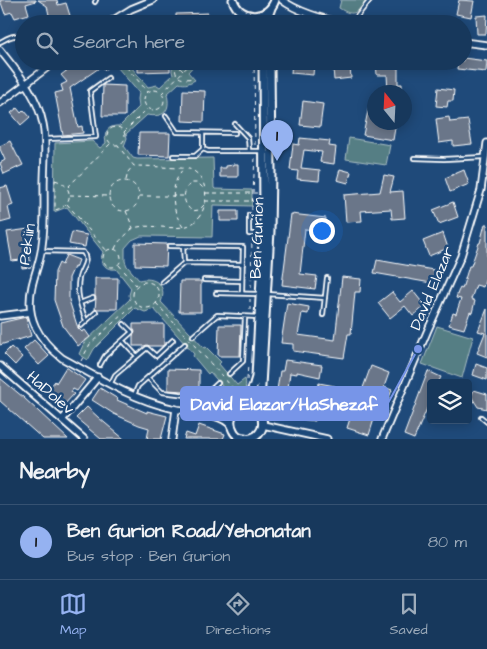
<!DOCTYPE html>
<html lang="en">
<head>
<meta charset="utf-8">
<style>
	body { margin:0; font-family:"Architects Daughter",sans-serif; background:#244365; color:#f1f3f6 }
	.controls { position:absolute; right:15px; bottom:15px; display:grid; overflow:hidden; border-radius:5px; box-shadow:0 2px 12px #0003 }
	.controls button { width:45px; height:45px; display:grid; place-items:center; padding:0; border:0; border-bottom:1px solid #365272; background:#17385c; color:#f1f3f6; font:25px sans-serif }
	.compass { position:absolute; left:367px; top:85px; width:45px; height:45px; border-radius:50%; background:#17385c; box-shadow:0 2px 12px #0003; rotate:342deg }
	.you { position:absolute; left:321px; top:230px; width:18px; height:18px; margin:-12px; border:4px solid #fff; border-radius:50%; background:#1a73e8; box-shadow:0 0 0 8px #1a73e833 }
	.badge { display:grid; place-items:center; width:32px; height:32px; border-radius:50%; background:#95b2f1; color:#111; font-size:16px; font-weight:700 }
	.pin { position:absolute; translate:-50% -41px; filter:drop-shadow(0 1px 2px #0008) }
	.pin::after { content:''; position:absolute; top:26px; width:18px; height:15px; background:inherit; clip-path:polygon(0 0,100% 0,50% 100%) }
	.list { margin:0; padding:0; list-style:none }
	h2 { display:flex; justify-content:space-between; align-items:center; height:65px; margin:0; padding:0 20px; font-size:21px }
	h2 small { font-size:16px; font-weight:400; color:#9eacbb }
	.list li { display:grid; grid-template-columns:32px 1fr auto; gap:15px; align-items:center; box-sizing:border-box; height:75px; padding:0 20px; border-top:1px solid #365272 }
	.list b { display:block; font-size:19px; white-space:nowrap }
	.list p { margin:0; font-size:16px; white-space:nowrap; color:#9eacbb }
	.list em { font-size:16px; font-style:normal; color:#9eacbb }
	.icon { flex:none; width:28px; height:28px; fill:none; stroke:currentColor; stroke-width:2; stroke-linecap:round; stroke-linejoin:round }
	.map { position:relative; flex:none; width:487px; height:439px; overflow:hidden }
	.search { position:absolute; background:#17385c; box-shadow:0 2px 12px #0003; left:15px; right:15px; top:15px; height:55px; display:flex; align-items:center; gap:12px; box-sizing:border-box; padding:0 18px; border-radius:28px; color:#9eacbb; font-size:19px }
	.sheet { height:140px; background:#17385c }
	nav { display:flex; justify-content:space-around; align-items:center; box-sizing:border-box; height:70px; border-top:1px solid #365272; background:#17385c; font-size:14px; color:#9eacbb }
	nav a { display:grid; justify-items:center; gap:2px }
	nav .on { color:#95b2f1 }
	.map>svg:first-child { display:block }
	.green { fill:#557e84; stroke:#aabec2 }
	.building { fill:#6a7689; stroke:#fff }
	.lines { fill:none; stroke-linecap:round; stroke-linejoin:round }
	.service-casing { stroke:#fff; stroke-width:6 }
	.minor-casing { stroke:#fff; stroke-width:9 }
	.tertiary-casing { stroke:#fff; stroke-width:11 }
	.path { stroke:#fff; stroke-width:1; stroke-dasharray:4 4; stroke-linecap:butt }
	.service { stroke:#1f4a7a; stroke-width:2.5 }
	.minor { stroke:#1f4a7a; stroke-width:5.5 }
	.tertiary { stroke:#1f4a7a; stroke-width:7 }
	.labels { text-anchor:middle; stroke-width:5; stroke-linejoin:round; paint-order:stroke }
	.street-label { font-size:16px; fill:#fff; stroke:#1f4a7a }
	.leader { fill:none; stroke:#7795e8; stroke-width:2 }
	.callout-dot { fill:#7795e8; stroke:#1f4a7a; stroke-width:2 }
	.callout { fill:#7795e8; stroke:#7795e8; stroke-width:2 }
	.callout-label { font-size:18px; text-anchor:middle; font-weight:bold; fill:#fff }
</style>
</head>
<body>
<div class="map">
<svg width="487" height="439" viewBox="0 0 487 439">
	<rect width="100%" height="100%" fill="#1f4a7a"/>
	<filter id="ink" filterUnits="userSpaceOnUse"><feTurbulence type="fractalNoise" baseFrequency=".02" numOctaves="2"/><feDisplacementMap in="SourceGraphic" scale="10" xChannelSelector="R" yChannelSelector="G"/><feConvolveMatrix kernelMatrix="1 2 1 2 8 2 1 2 1" color-interpolation-filters="sRGB"/></filter>
	<g filter="url(#ink)">
		<path class="green" d="M341,0h28c-11,12 -15,18 -30,8z
			M112,61h14l22,26 9,-2 3,2 13,-12 -1,-4 1,-10h5l4,6 6,-6h10l-10,11 7,8c-6,3 -9,5 -16,3l-12,11c4,17 -3,24 -20,21l-21,19 1,4 -3,8 9,12 4,1 76,-1 1,30 1,1 37,1v16l-39,-1 -1,32 -66,-1h-5l-9,4 -7,8v13l2,5 12,14c15,-4 29,5 22,22l43,46 2,-1 15,15 -2,2 18,21 8,-6c5,19 -16,28 -31,28l15,-13 -19,-22 -2,2 -15,-18 1,-2 -40,-45 -9,3 -10,-4 -41,41 -6,11 -9,-6 5,-11 46,-44 -1,-4 2,-7 -15,-19c-9,1 -13,-3 -15,-11l2,-6 -36,-45 -13,5 1,-69 37,-2 8,7 6,-5c-3,-12 3,-18 14,-17l19,-19 -1,-8 1,-6z
			M349,138l41,7 -4,20 -40,-6z
			M437,326l36,11 -11,41 -40,-14z"/>
		<path class="building" d="M0,0h36v1l-10,3 3,10 -14,4 -3,-6 -7,2z
			M38,0h19l1,5 8,-2 6,19 -4,2h-17l-4,-18z
			M459,0l15,1 -3,16 -15,-3z
			M208,13v11h-32v-10z
			M487,15l-1,19h-9l-1,-18z
			M463,58l24,3 -1,11 -29,-3 1,-8h5z
			M80,61h28l3,4 -6,5 -3,-4 -32,22 8,39 4,-1 1,7 -20,2 -8,-42 8,-2 -2,-6 6,-3 -6,-7z
			M138,61h32v10l-32,1z
			M292,61l22,3 -1,11 -22,-2z
			M376,61h22v23h4v8h-14l-1,-17h-10z
			M350,66l1,12 -17,2 -1,-12z
			M103,85l22,1v30h-23z
			M438,88l16,2 -1,11h-5l-1,6 -11,-1z
			M183,90l22,1 -1,31 -22,-1z
			M303,101l20,3 -3,23 -20,-2z
			M369,106l5,1v15h22l-3,18 -30,-5z
			M17,108l4,5 3,-3 6,7 -9,8 -10,-12z
			M449,117l1,5 18,-2 4,24 -19,2v-5l-14,2 -3,-24z
			M139,133h31l-1,23 -31,-1z
			M300,138l30,3 -1,5 7,1 -2,17 -14,-2 2,-10 -18,-2 -3,18 19,2 -1,11 -22,-2 1,-8 -8,-1 3,-26 6,1z
			M10,141l8,16h1l4,8 -19,9 -4,-11 5,-3 -5,-11v-3z
			M233,164h5v13h-18v-9h6v-2l7,-1z
			M340,169l11,3 -3,11 -11,-3z
			M464,170l5,14 -19,8 -5,-14z
			M384,175l10,2 -4,15 13,-1 2,27 -13,1 -1,-10 -30,2 1,10 -16,1 -2,-27 36,-3z
			M7,186l6,19 -5,2 3,13 -11,3v-35z
			M453,202l5,15 -19,7 -6,-14z
			M220,211h18v10h-18z
			M291,214l35,4 -1,13 -20,-2 -5,45 17,2 -2,13 -33,-4z
			M485,224h2v50l-4,13 -7,-2 -5,14 4,2 -3,12 -2,-1 -6,17 -15,-4 4,-12 3,1 5,-15 -5,-1 2,-6 2,-4 2,1 7,-23h2l8,-23h1z
			M29,229l2,10 -4,1 4,27 -9,1 -1,-8 -9,1 -5,-29z
			M72,232l15,3 -2,12 -16,-3z
			M443,233l5,15 -19,8 -6,-15z
			M135,243l32,1 -1,22 -31,-1z
			M66,255l13,5 -3,8 -2,-1 -5,11v22l7,22 2,6 4,4 3,-2 5,7 -12,9 -15,-20 -9,-26 1,-28 4,-9 3,2z
			M377,260l62,11 -2,13 -63,-11z
			M342,277l19,2 -1,13h-5l-4,42h-3l-4,24 -51,-7v-7l-12,-1 6,-40 22,4 -1,7 -6,-1 -4,22 37,5z
			M95,278h23l-1,31h-22l1,-11 -1,-2z
			M180,281h21v31h-22z
			M413,291l12,15 -12,10 -8,-10 -15,12 -12,-15 14,-11 8,10z
			M487,309v48l-10,-4 8,-20 -7,-2z
			M26,317l5,19 -13,4 1,-1 -19,6v-22z
			M133,324h31v21l-2,1h-12l-3,-1 -3,1h-11v-10l2,-4 -2,-4z
			M219,325h22l-1,31h-22z
			M34,340l15,16 -10,9 -15,-16z
			M11,347l11,10 -7,8 -11,-11z
			M285,360l37,5 -2,12 -23,-5v2l-7,-1 -4,30 24,4 2,-10 4,1 3,-15 16,3 -2,12 -8,-2 -2,14 -6,-1 -2,12 -32,-4v-7l-9,-1 6,-38h3z
			M476,364l11,4v12l-14,-5z
			M371,366l18,7 -5,14 8,3 -4,10 -11,-4 -2,5 -15,-5z
			M66,367l19,13 -8,11 -4,-2 -2,3 3,2 -11,12 -17,-14 9,-11 1,2z
			M168,369l31,1v22l-31,-2z
			M428,371l13,6 -3,6h-7v16l-17,40 -10,-4z
			M0,378l23,19 45,42h-25l-43,-38z
			M100,388l18,11 -1,1 30,13v-2l20,5 -6,23h-14l2,-11 -10,-3 -25,-11 -22,-14z
			M474,390l13,4v15l-9,-2 -7,-11z
			M87,407l12,11 25,21h-23l-12,-10 -13,-11z
			M353,409l22,7 -6,19 -22,-7z
			M199,425l26,9 -2,5h-39l2,-6 9,3z"/>
		<g class="lines">
			<g class="service-casing">
				<path id="service" d="M95,2l1,-2
					M148,19v5
					M351,24l19,-24
					M0,42c8,-4 16,-10 24,-3
					M166,116l11,16 58,1
					M235,124l13,14 1,12
					M46,139l50,-2 -6,-46 18,-13
					M203,149l5,2h54
					M173,156h22l8,-7v-16
					M414,158l30,1 40,-2
					M249,215v19h14
					M169,246l74,1 -1,46
					M42,251l41,1c7,10 -2,16 -4,26 -3,16 2,29 7,43
					M184,263l59,1
					M204,280l38,1
					M162,282l22,-19 -1,-17
					M216,293l43,1
					M267,294l58,4
					M80,303l13,-5
					M323,315l4,-37
					M81,326l15,-14
					M193,336l24,-21 42,2
					M123,341l14,15
					M100,365l5,-9 27,-24 -8,-8
					M229,374l14,-13 2,-44
					M148,378l14,14 41,5 15,-14
					M111,383l4,-8 32,-27 9,8 17,-16
					M134,395l4,-9 47,-42
					M481,417l6,5"/>
			</g>
			<g class="minor-casing">
				<path id="minor" d="M282,0c15,12 43,19 62,24
					M107,24l24,-15 22,-9
					M463,42l24,3
					M0,50c18,23 37,44 43,74 4,19 1,41 1,61 0,20 1,41 -2,60 -1,14 -7,27 -10,41 -7,31 6,53 30,72 35,19 69,41 109,50 16,4 51,4 61,19
					M0,103l56,-42
					M0,316l31,-4
					M0,366l84,73
					M215,416l21,-5
					M62,420l36,-43
					M263,425l64,14
					M172,439l4,-30
					M382,439l45,-107 34,-76 20,-66 6,-47"/>
			</g>
			<g class="tertiary-casing">
				<path id="tertiary" d="M233,0c7,21 35,21 42,0
					M247,15l3,2 6,7
					M267,24l1,-8 3,-8
					M240,408c9,-9 13,-18 16,-31l8,-158 -1,-158
					M261,415c-12,-18 -38,-3 -28,15 2,5 7,8 12,8 4,1 8,0 11,-2 12,-9 4,-21 4,-33l10,-172 1,-59 -1,-111"/>
			</g>
			<path class="path" d="M234,15l4,6 5,3
				M230,24l5,-5
				M121,61l27,31
				M254,61l1,84
				M183,71l-7,-7c-3,13 5,17 17,14
				M144 100a10 10 0 1 1 20 0a10 10 0 1 1-20 0Z
				M162,93l31,-32
				M107 136a9 9 0 1 1 18 0a9 9 0 1 1-18 0Z
				M124,132l24,-24
				M55,180c19,5 19,26 0,30z
				M126,180l2,-8 5,-6
				M109 196a15 15 0 1 1 30 0a15 15 0 1 1-30 0Z
				M68,187l43,-44
				M206,193h51
				M70,195l38,1
				M139,196h44
				M205,201h51
				M67,204l40,47
				M204,205l-5,5 -7,1c-10,-8 -10,-20 -1,-28h7l6,6
				M252,210l3,-53
				M126,211l7,17
				M183,227c-12,-17 -14,-41 0,-58
				M115,249c2,-5 4,-8 9,-12 2,-2 5,-6 8,-8 15,-8 46,5 61,-6 16,-11 18,-43 -1,-53 -5,-2 -10,-2 -15,-2 -15,-1 -29,-2 -43,-2l-12,-15 -4,-6
				M103 258a9 9 0 1 1 18 0a9 9 0 1 1-18 0Z
				M119,265l17,20
				M133 295a13 13 0 1 1 26 0a13 13 0 1 1-26 0Z
				M251,288l1,-49
				M156,303l85,94
				M250,310v-11
				M81,361l9,-17 45,-41
				M247,380l1,-16"/>
			<use href="#service" class="service"/>
			<use href="#minor" class="minor"/>
			<use href="#tertiary" class="tertiary"/>
		</g>
	</g>
	<g class="labels">
		<g class="street-label">
			<text transform="translate(256 238) rotate(-88)" y="6">Ben Gurion</text>
			<text transform="translate(26 244) rotate(-82)" y="6">Pekiin</text>
			<text transform="translate(431 288) rotate(-67)" y="6">David Elazar</text>
			<text transform="translate(51 392) rotate(41)" y="6">HaDolev</text>
		</g>
	</g>
	<path class="leader" d="M418 349L388 403"/>
	<circle class="callout-dot" cx="418" cy="349" r="5"/>
	<rect class="callout" x="181" y="387" width="207" height="33" rx="5"/>
	<g class="callout-label">
		<text x="284" y="410">David Elazar/HaShezaf</text>
	</g>
</svg>
<div class="controls">
<button><svg class="icon" aria-label="layers" viewBox="0 0 24 24"><path d="M12 4l9 5-9 5-9-5zM3 14l9 5 9-5"/></svg></button>
</div>
<svg class="compass" viewBox="-18 -18 36 36"><path d="M0-13l5 13h-10z" fill="#e53935"/><path d="M0 13l5-13h-10z" fill="#9eacbb"/></svg>
<div class="you"></div>
<div class="pin badge" style="left:277px;top:161px">1</div>
<div class="search"><svg class="icon" aria-label="search" viewBox="0 0 24 24"><circle cx="10" cy="10" r="6"/><path d="M15 15l6 6"/></svg>Search here</div>
</div>
<section class="sheet">
<h2>Nearby<small></small></h2>
<ul class="list">
<li><span class="badge">1</span><div><b>Ben Gurion Road/Yehonatan</b><p>Bus stop · Ben Gurion</p></div><em>80 m</em></li>
</ul>
</section>
<nav>
<a class="on"><svg class="icon" aria-label="map" viewBox="0 0 24 24"><path d="M3 6l6-2 6 2 6-2v14l-6 2-6-2-6 2zM9 4v14M15 6v14"/></svg>Map</a>
<a><svg class="icon" aria-label="directions" viewBox="0 0 24 24"><path d="M12 3l9 9-9 9-9-9zM9 14v-3h6M13 9l2 2-2 2"/></svg>Directions</a>
<a><svg class="icon" aria-label="saved" viewBox="0 0 24 24"><path d="M7 4h10v16l-5-4-5 4z"/></svg>Saved</a>
</nav>
</body>
</html>
